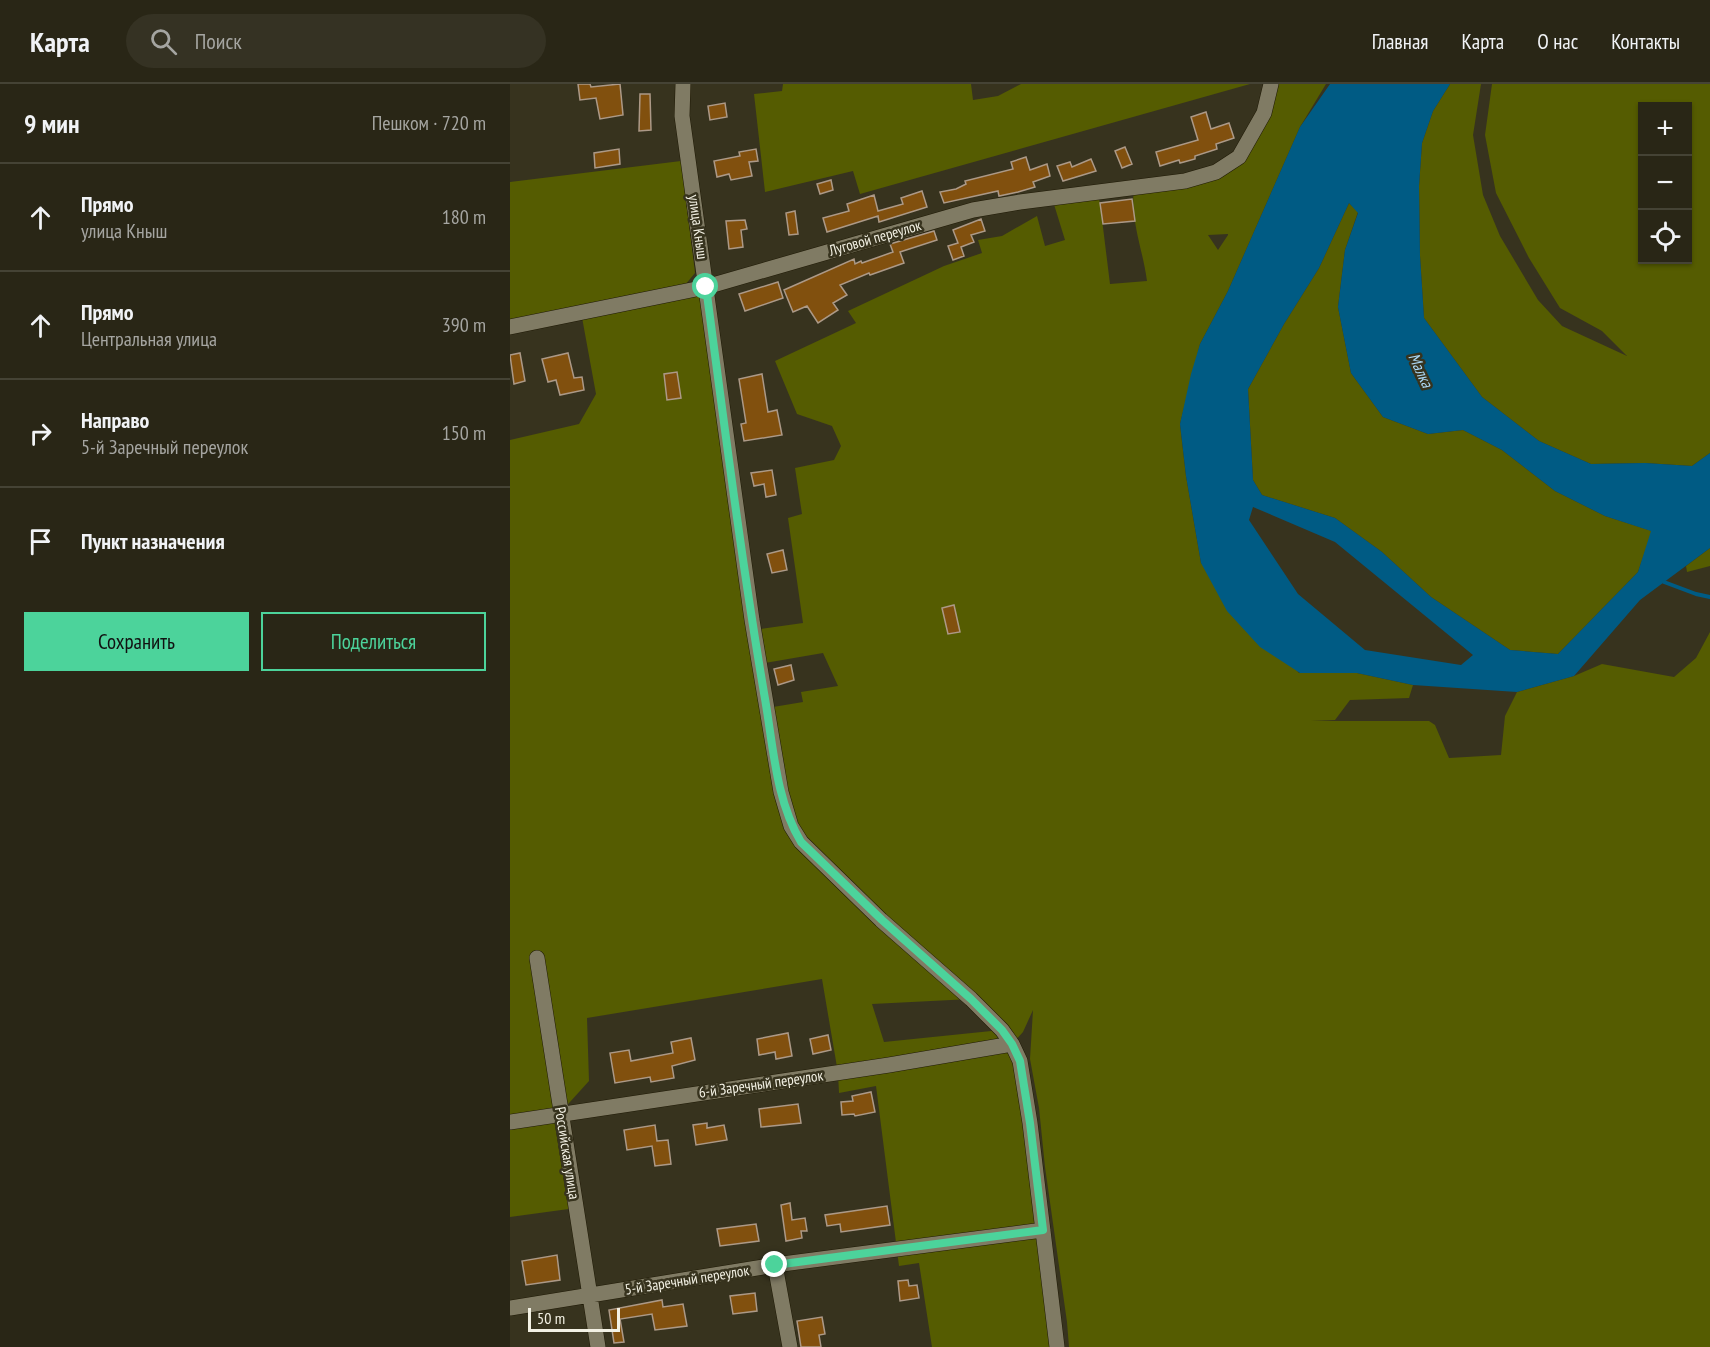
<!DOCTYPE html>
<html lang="ru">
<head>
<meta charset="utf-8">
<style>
	body { margin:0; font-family:"PT Sans Narrow",sans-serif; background:#353223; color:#f1f3f6 }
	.controls { position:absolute; right:18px; top:18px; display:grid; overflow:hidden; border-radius:0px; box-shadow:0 2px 4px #0004 }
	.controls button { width:54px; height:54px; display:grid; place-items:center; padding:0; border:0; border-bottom:2px solid #454335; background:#292616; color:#f1f3f6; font:30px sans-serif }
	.scale { position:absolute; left:18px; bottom:15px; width:92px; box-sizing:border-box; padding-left:6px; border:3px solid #f3f1e4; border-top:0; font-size:16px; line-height:21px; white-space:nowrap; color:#f3f1e4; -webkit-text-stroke:4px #37331e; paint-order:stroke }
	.stop { position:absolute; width:18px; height:18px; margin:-14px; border:4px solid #4cd39b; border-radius:50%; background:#fff }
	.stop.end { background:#4cd39b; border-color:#fff; box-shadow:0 2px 6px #0008 }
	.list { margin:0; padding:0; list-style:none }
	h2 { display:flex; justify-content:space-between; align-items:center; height:78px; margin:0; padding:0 24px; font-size:26px }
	h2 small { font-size:20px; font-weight:400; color:#a5a5a1 }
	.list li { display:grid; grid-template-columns:39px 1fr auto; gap:18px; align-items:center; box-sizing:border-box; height:108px; padding:0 24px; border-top:2px solid #454335 }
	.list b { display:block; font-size:22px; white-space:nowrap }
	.list p { margin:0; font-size:20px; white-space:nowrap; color:#a5a5a1 }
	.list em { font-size:20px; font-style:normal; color:#a5a5a1 }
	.actions { display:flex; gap:12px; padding:18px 24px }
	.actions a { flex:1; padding:14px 0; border:2px solid #4cd39b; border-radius:0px; text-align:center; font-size:21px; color:#4cd39b }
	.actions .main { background:#4cd39b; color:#111 }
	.icon { flex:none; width:33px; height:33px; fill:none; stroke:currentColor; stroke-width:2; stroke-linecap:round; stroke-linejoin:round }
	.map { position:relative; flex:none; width:1200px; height:1263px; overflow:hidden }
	header { display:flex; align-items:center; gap:36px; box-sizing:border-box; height:84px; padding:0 30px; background:#292616; border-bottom:2px solid #454335 }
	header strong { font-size:28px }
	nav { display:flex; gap:33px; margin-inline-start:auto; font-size:21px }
	.search { width:420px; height:54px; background:#353223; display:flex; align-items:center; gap:15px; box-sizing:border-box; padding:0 21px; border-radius:33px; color:#a5a5a1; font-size:22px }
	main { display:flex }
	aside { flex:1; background:#292616 }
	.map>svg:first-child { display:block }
	.green { fill:#555c01; fill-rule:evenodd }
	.water { fill:#005b84; fill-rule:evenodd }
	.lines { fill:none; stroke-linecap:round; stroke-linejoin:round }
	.stream { stroke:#005b84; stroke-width:4 }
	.building { fill:#81500e; stroke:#ac9987; stroke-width:1.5 }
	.minor-casing { stroke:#1f1a06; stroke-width:16 }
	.minor { stroke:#807b64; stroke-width:15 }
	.route { stroke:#4cd39b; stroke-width:8 }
	.labels { text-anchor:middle; stroke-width:5; stroke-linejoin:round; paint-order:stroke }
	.street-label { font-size:15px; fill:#f3f1e4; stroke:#37331e }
	.water-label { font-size:16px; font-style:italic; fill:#acd8f5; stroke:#37331e }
</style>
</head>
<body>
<header>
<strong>Карта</strong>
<div class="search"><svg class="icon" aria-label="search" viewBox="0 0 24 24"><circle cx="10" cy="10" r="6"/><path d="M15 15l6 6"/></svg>Поиск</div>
<nav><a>Главная</a><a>Карта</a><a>О нас</a><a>Контакты</a></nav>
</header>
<main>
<aside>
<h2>9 мин<small>Пешком · 720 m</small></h2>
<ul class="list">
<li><svg class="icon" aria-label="ahead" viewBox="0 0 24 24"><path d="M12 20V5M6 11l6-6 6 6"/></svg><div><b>Прямо</b><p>улица Кныш</p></div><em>180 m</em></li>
<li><svg class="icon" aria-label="ahead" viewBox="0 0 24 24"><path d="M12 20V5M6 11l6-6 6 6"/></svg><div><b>Прямо</b><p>Центральная улица</p></div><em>390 m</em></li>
<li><svg class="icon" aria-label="right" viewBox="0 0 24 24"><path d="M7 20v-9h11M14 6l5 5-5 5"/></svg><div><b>Направо</b><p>5-й Заречный переулок</p></div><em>150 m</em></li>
<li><svg class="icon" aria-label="arrive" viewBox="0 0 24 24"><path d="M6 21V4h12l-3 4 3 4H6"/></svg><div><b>Пункт назначения</b></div></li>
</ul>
<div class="actions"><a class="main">Сохранить</a><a>Поделиться</a></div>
</aside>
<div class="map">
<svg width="1200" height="1263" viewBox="0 0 1200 1263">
	<rect width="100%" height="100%" fill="#37331e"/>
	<path class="green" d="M273,0h188l2,16 25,-4 23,-12h229l-390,110 -7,-23 -88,21 -11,-98 28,-3z
		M761,0h55l-26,43 -72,164 -28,53 -20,80 6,52 15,87 98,110h58l56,12 -4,13 -59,2 -15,20 -24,1h118l6,4 14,33 52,-3 4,-39 12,-24 57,-16 28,-12 72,13 22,-19 14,-26v715h-641l-2,-25 -22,-155 -6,-59 -9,-49 3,-49 -10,22 -11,12 45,303h-125l-13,-84 -20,3 -23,-180 -37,7 -1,-20 -16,-94 -235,39 2,63 -29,32 16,95 -66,9v-777l69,-16 17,-30 -15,-82 125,-25 48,343 49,-7 -15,-105 14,-4 -7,-46 39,-8 7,-14 -9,-20 -35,-12 -22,-53 81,-38 -8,-12 96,-45 38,-13 -4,-13 24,-4 35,-20 8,30 20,-6 -13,-42 45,-5 3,10 10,81 37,-3c-4,-31 -17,-61 -13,-93l51,-7 54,-24zM698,151l20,-1v1l-10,15zM313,569l15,33 -37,6 2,10 -36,6 -8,-44zM461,915l30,31 -117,12 -12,-38z
		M940,0h31l-8,51 10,60 17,41 38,64 24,26 65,30 -25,-25 -42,-23 -31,-50 -33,-65 -11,-58 7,-51h218v369l-18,13 -47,-3 -54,1 -52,-23 -57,-44 -58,-79 -4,-62 -1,-70 3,-43 11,-32zM1132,22h46v154h-46z
		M171,77l14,112 -10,12 -175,36v-139z
		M839,119l9,9 -13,38 -7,57 13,66 32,44 45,17 35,-4 39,20 53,41 50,25 47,15 -14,41 -80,82 -48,-4 -79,-53 -49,-45 -47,-34 -73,-23 -9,-15 -5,-91 36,-65 35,-56z
		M1200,464v18l-23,6 -1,-6z"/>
	<path class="water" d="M820,0h120l-17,27 -11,32 -3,43 1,70 4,62 58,79 57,44 52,23 54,-1 47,3 18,-13v95l-70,52 -66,76 -57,16 -104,-7 -56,-12h-57l-40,-26 -33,-36 -26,-48 -15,-87 -6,-52 11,-50 9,-30 28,-53 72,-164zM839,119l9,10 -13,37 -7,57 13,66 32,44 45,17 35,-4 39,20 53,41 50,25 46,15 -13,41 -80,82 -48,-4 -79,-53 -49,-45 -47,-34 -73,-23 -9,-15 -5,-91 36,-65 35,-56zM743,423l82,35 138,113 -12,10 -96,-15 -67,-56 -49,-74z"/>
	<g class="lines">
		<path class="stream" d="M1154,498l32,12 14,3"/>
	</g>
	<path class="building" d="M68,0h12l1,3 29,-3 3,31 -23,4 -4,-21 -16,2z
		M130,10h10l1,36 -12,1z
		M215,19l2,14 -17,3 -2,-14z
		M696,28l5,17 18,-6 5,15 -18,6 1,5 -22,7v3l-15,4 -1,-3 -19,6 -4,-14 42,-12 -7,-23z
		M615,63l7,17 -10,4 -7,-17z
		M109,65l1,15 -25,4 -1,-15z
		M246,65l2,12 -9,1 3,14 -21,4 -2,-6 -12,3 -3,-16 26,-5 -1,-4z
		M516,73l4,13 17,-6 3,12 -17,6 2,5 -17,5 -19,4 -1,-5 -54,12 -4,-11 16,-3 10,-5 -1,-3 48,-12 -2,-7z
		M581,75l5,12 -33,10 -6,-15 13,-4 2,5z
		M321,96l2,10 -13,4 -3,-10z
		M412,107l5,16 -48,15 -1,-6 -51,16 -4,-14 26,-7 -2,-7 27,-9 4,16 25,-7 -2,-6z
		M622,115l3,22 -32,3 -3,-21z
		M285,127l3,23 -9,1 -3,-22z
		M471,135l4,12 -14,4 3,7 -13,5 3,9 -11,4 -5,-14 10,-3 -5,-13z
		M235,136l2,9 -6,1 2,17 -14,2 -3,-28z
		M424,147l3,9 -37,12 4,11 -34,12 -1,-2 -29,12 7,10 -14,8 5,7 -20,13 -11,-17 -14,6 -9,-22 70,-31 1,5 6,-3 1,2 31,-11 -3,-8z
		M268,198l5,16 -38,13 -6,-17z
		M10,269l5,28 -11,3 -4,-29z
		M58,269l6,25 8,-1 2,13 -24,5 -4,-15 -8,2 -6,-23z
		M167,288l4,26 -14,2 -3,-26z
		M252,290l6,38 9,-2 5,25 -38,6 -3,-17 5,-1 -7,-44z
		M262,386l4,25 -10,2 -2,-13 -10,2 -3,-13z
		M273,466l4,20 -15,3 -5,-19z
		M444,521l6,27 -12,2 -6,-26z
		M281,581l3,15 -16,5 -4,-16z
		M278,949l4,23 -16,3 -1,-7 -16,3 -2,-16z
		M318,951l3,15 -18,4 -3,-15z
		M181,954l4,22 -23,6 2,12 -23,4 -1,-5 -35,6 -5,-30 19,-3 2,11 42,-8 -2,-11z
		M361,1008l4,20 -20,4 -1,-2 -12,1 -1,-13 12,-1 -1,-5z
		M288,1020l3,19 -40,4 -2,-18z
		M197,1039v5l17,-3 3,15 -31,5 -3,-20z
		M145,1041l2,16 11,-1 3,24 -16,2 -3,-20 -25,4 -3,-20z
		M280,1119l2,17 13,-2 2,13h-6l1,7 -16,3 -5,-36z
		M377,1122l3,19 -49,7 -1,-8 -13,2 -2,-11z
		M246,1140l3,17 -39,5 -3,-17z
		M47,1171l3,25 -34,5 -4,-24z
		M398,1196l1,6 8,-1 2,13 -19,3 -2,-20z
		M245,1209l2,18 -24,3 -3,-18z
		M152,1216l1,7 20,-3 4,22 -32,4 -3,-16 -32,5 4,23 -10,1 -5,-33z
		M312,1233l3,17 -6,1 2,12h-20l-4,-26z"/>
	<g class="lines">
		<g class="minor-casing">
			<path id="minor" d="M173,0l-1,32 70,504 29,172 10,34 10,16 80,78 90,79 31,31 10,14 8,17 10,62 27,224
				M0,243l196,-40 267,-77 47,-8 165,-21 31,-9 23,-15 25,-44 7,-29
				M27,874l61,389
				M0,1038l379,-57 123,-21
				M265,1181l15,82
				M0,1224l265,-43 268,-35"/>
		</g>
		<use href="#minor" class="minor"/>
	</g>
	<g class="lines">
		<path class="route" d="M196,203c18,135 35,271 58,406 9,49 11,106 37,149l81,78 89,79 31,31 10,14 8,17 10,62 13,107 -268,35"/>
	</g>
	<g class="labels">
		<g class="street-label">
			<text transform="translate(188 143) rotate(82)" y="5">улица Кныш</text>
			<text transform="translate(365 154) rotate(-16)" y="5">Луговой переулок</text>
			<text transform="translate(251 1000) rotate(-8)" y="5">6-й Заречный переулок</text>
			<text transform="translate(57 1069) rotate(81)" y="5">Российская улица</text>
			<text transform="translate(177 1196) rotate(-9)" y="5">5-й Заречный переулок</text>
		</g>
		<g class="water-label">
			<text transform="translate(911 286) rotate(65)" y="6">Малка</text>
		</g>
	</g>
</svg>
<div class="controls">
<button>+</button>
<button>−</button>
<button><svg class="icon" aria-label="locate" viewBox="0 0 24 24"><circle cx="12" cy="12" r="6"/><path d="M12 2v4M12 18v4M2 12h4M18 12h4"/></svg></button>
</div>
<div class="scale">50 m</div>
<div class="stop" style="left:196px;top:203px"></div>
<div class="stop end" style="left:265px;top:1181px"></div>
</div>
</main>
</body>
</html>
